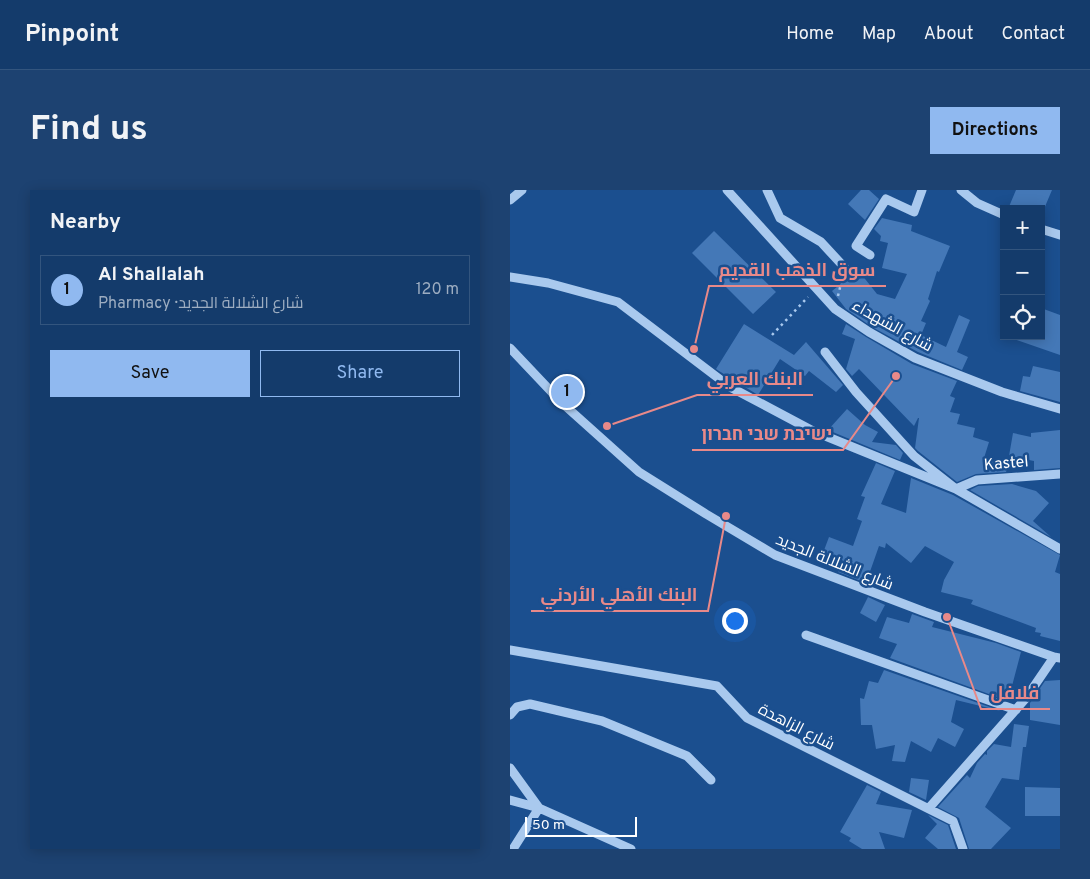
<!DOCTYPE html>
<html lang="en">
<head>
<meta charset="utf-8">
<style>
	body { margin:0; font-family:Overpass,Cairo,Heebo,sans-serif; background:#1d4271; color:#f1f3f6 }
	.controls { position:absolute; right:15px; top:15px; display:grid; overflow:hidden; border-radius:0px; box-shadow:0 2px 12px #0003 }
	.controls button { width:45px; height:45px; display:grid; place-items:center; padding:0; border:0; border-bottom:1px solid #33557e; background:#143b6b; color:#f1f3f6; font:25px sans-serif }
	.scale { position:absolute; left:15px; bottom:12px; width:112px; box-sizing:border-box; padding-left:5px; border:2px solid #fff; border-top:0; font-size:14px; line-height:18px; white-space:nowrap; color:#fff; -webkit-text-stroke:4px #1b4f8f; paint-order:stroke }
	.you { position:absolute; left:224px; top:430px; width:18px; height:18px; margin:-12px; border:4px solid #fff; border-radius:50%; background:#1a73e8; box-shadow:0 0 0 8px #1a73e833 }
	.badge { display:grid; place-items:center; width:32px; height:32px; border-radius:50%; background:#90b9f0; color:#111; font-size:16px; font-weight:700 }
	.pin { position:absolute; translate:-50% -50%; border:2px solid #fff; box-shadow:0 1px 5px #0006 }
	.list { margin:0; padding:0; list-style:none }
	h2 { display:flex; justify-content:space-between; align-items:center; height:65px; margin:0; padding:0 20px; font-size:21px }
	h2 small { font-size:16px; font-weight:400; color:#9dadc1 }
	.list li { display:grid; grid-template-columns:32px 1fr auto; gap:15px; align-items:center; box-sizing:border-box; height:70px; margin:0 10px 10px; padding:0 10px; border:1px solid #33557e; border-radius:0px }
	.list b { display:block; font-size:19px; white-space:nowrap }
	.list p { margin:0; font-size:16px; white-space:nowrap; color:#9dadc1 }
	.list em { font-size:16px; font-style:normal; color:#9dadc1 }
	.actions { display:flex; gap:10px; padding:15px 20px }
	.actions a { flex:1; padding:11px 0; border:1px solid #90b9f0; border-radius:0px; text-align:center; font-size:18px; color:#90b9f0 }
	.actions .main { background:#90b9f0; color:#111 }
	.icon { flex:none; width:28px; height:28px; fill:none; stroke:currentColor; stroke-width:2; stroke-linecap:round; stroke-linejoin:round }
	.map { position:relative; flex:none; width:550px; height:659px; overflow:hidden; border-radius:0px }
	header { display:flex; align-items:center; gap:30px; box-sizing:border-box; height:70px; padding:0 25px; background:#143b6b; border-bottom:1px solid #33557e }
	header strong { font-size:24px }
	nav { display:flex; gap:28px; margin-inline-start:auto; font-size:18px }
	.intro { display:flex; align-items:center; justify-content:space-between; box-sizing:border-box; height:120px; padding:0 30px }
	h1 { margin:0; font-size:35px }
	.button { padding:12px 22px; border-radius:0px; background:#90b9f0; color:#111; font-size:18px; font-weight:700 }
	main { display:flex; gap:30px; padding:0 30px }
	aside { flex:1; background:#143b6b; border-radius:0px; box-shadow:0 2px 12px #0003 }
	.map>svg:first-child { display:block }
	.building { fill:#4478b7 }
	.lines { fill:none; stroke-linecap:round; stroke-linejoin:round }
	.path { stroke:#a9c9ee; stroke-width:2.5; stroke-dasharray:2.5 4; stroke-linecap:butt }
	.minor { stroke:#a9c9ee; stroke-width:9 }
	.labels { text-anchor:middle; stroke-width:5; stroke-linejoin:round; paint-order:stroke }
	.street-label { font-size:16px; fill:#fff; stroke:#1b4f8f }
	.leader { fill:none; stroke:#e88989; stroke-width:2 }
	.callout-dot { fill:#e88989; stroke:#1b4f8f; stroke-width:2 }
	.callout-label { font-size:18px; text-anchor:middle; font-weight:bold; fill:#e88989; stroke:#1b4f8f; stroke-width:5; stroke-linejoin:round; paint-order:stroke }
</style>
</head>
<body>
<header>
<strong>Pinpoint</strong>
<nav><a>Home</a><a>Map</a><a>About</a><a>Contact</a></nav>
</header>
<div class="intro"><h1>Find us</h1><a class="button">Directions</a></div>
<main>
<aside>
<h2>Nearby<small></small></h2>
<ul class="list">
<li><span class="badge">1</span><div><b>Al Shallalah</b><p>Pharmacy · شارع الشلالة الجديد</p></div><em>120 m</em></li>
</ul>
<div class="actions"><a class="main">Save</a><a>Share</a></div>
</aside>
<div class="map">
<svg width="550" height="659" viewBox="0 0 550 659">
	<rect width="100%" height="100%" fill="#1b4f8f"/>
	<path class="building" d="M351,0h8l10,9 -14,21 -17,-16z
		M506,0h36l-8,19h-36z
		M372,28l30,7 -1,6 39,15 -11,26 -2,-1 -9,28 2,2 -9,20 5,2 -5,12 25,12 13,-32 11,5 -13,32 11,5 -6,13 -44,-18 -46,-25 -26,-18 -14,-18 26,-21 19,24 18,5 12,-25 -25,-6 6,-25 -8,-2 1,-5 -7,-7z
		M204,41l62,61 -23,22 -61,-61z
		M531,118l19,7v40l-49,-17v-2h30z
		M234,134l50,31 12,-13 37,43 -7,7 -27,-21 -4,5 -25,-17 -22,36 -39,-24 -3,-2z
		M336,134l20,13 46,27 45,17 -7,15 5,2 -5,14 10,2 -3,10 18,4 -2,9 16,5 -5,16 24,8 -2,6 -30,2 -19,8 -39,-31 -3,-3 4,-30h-1l-4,8 -55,-57 -7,7 -6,-7 9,-30 -13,-5z
		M523,176l27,6v30l-40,-11 3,-15 7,1z
		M337,219l18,16 13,7 -6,10 24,3 7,8 -3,7 -72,-30z
		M550,240v38l-26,2v-9l-25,-5 4,-23 18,4v-4z
		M366,273l19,8 -14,33 25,9 5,-35 42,17 107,60 -5,17 5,2v67l-20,-5 1,-3 -6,-1 1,-4 -65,-24 2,-4 -32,-8 3,-12 10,-18 -29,-16 -14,17 -25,-20 -1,5 -6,-2 -13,37 -28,-11 6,-11 -21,-8 6,-16 24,9 9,-25 -5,-2 8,-22 -4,-1z
		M502,294l24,7 13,12 -16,18 18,16 -81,-47 8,-4z
		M358,407l17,8 -9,17 -16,-9z
		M402,424l22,8 -2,5 64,16 25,9 -13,49 -118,-43 7,-14 -18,-6 8,-21 22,6z
		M374,480l117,41 -45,-11 -5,22 13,7 -9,18 -17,-9 -7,14 -20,-11 -6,21 -13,-1 3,-16 -19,4 -4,-24h-11l-1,-27 4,1 5,-18 9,2z
		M550,490v45l-30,-5v-17l15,-22z
		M504,534l15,2 -3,21h-3l-4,33 -17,-2 -17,29 26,21 -20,21h-22l-10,-31 -21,-11 29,-32 3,3 7,-15 8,-9 2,1v-4l7,-7 17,3z
		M401,588l18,2 -3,20 -17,-8z
		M357,595l14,7 -5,12 36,6 -8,28 -25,-6 6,17h-23l-13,-8 2,-3 -11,-6z
		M515,597l35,1v28h-35z
		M418,625l20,10 8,24h-18l-13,-11 12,-14z"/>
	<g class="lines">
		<path class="path" d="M328,106l4,-17
			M262,145l36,-38"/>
		<path class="minor" d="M217,0l108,119 34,23 46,26 87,34 58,17
			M257,0l13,28 41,24 24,26
			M451,0l16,13 27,12
			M0,10l12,-10
			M531,39l19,6
			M360,65l-14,-9 30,-47 28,13 8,-22
			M0,87l38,6 70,19 112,85 83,44 143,58 104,60
			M0,158l52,55 77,69 67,42 69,41 150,57 129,45 6,1
			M315,162l31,40 58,64 42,33 21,-9 83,-6
			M296,445l210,75
			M0,460l207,36 30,32 206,103 10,28
			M0,525l7,-8 13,-3 72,17 85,35 24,24
			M0,578l29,40 -26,41
			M0,610l29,8 92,41
			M419,618l97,-110 28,-41"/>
	</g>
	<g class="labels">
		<g class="street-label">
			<text transform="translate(383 135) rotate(29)" y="6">شارع الشهداء</text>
			<text transform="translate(496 272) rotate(-5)" y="6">Kastel</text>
			<text transform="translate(325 371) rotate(22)" y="6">شارع الشلالة الجديد</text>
			<text transform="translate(287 536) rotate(27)" y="6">شارع الزاهدة</text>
		</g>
	</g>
	<path class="leader" d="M184 159L199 96H376M97 236L187 205H303M386 186L333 260H182M216 326L198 421H21M437 427L471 519H540"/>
	<g class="callout-dot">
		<circle cx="184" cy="159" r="5"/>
		<circle cx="97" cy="236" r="5"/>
		<circle cx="386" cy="186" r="5"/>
		<circle cx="216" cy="326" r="5"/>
		<circle cx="437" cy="427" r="5"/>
	</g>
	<g class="callout-label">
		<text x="287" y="86">سوق الذهب القديم</text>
		<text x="245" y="195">البنك العربي</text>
		<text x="257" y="250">ישיבת שבי חברון</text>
		<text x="109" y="411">البنك الأهلي الأردني</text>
		<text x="505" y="509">فلافل</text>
	</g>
</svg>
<div class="controls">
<button>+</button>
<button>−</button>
<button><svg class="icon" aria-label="locate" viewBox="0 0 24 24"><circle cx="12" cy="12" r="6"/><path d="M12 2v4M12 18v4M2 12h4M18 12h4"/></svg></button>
</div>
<div class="scale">50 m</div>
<div class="you"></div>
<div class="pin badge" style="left:57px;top:202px">1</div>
</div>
</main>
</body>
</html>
